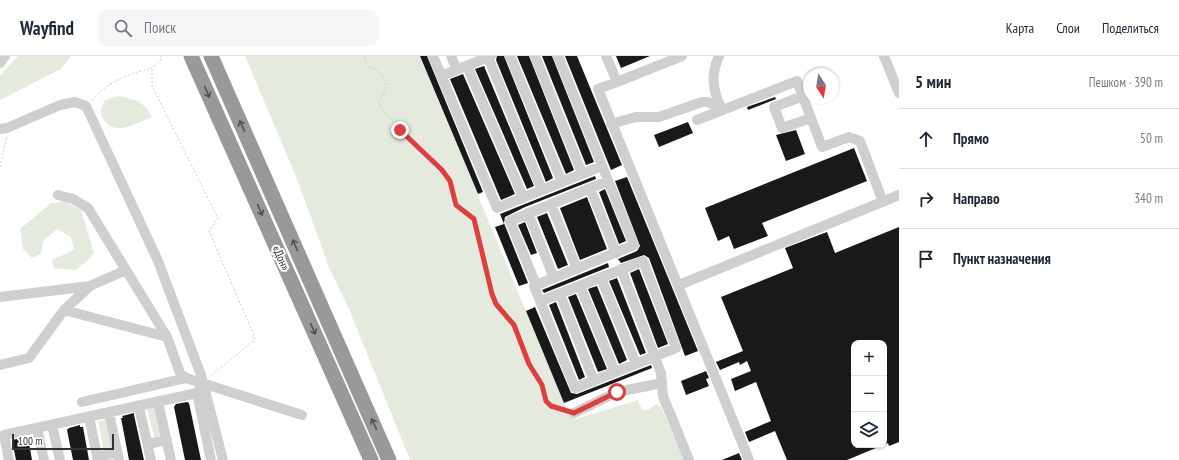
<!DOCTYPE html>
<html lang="ru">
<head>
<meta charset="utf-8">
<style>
	body { margin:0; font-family:"PT Sans Narrow",sans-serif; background:#f6f6f7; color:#1f2937 }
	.controls { position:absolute; right:12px; bottom:12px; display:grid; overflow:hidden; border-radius:8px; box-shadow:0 1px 3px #0004 }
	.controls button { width:36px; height:36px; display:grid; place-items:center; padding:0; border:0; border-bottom:1px solid #e0e1e3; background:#fff; color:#1f2937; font:20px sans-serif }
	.compass { position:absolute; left:803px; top:12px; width:36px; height:36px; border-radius:50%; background:#fff; box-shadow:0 1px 3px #0004; rotate:168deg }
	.scale { position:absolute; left:12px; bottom:10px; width:102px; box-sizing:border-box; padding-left:4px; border:2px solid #323232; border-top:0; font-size:11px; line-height:14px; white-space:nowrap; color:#323232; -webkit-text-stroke:3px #fff; paint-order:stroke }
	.stop { position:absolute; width:12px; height:12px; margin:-9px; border:3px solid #df3e3e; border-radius:50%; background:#fff }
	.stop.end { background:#df3e3e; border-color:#fff; box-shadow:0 1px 4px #0008 }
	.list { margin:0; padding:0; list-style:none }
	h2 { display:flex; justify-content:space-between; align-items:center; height:52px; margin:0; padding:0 16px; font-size:17px }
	h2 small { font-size:13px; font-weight:400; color:#747a83 }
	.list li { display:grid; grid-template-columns:26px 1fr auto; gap:12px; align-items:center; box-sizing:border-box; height:60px; padding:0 16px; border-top:1px solid #e0e1e3 }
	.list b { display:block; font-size:15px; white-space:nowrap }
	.list em { font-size:13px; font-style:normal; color:#747a83 }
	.icon { flex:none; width:22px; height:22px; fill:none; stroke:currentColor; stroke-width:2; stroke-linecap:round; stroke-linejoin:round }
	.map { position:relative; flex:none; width:899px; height:404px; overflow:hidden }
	header { display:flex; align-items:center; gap:24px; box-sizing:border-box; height:56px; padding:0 20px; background:#fff; border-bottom:1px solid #e0e1e3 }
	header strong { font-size:19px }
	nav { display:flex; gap:22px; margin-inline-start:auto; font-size:14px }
	.search { width:280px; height:36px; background:#f6f6f7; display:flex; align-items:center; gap:10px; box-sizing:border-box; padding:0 14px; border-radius:8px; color:#747a83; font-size:15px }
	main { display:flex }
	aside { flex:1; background:#fff }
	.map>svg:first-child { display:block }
	.green { fill:#e4ebde }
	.building { fill:#191919 }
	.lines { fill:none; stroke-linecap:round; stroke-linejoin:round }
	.path { stroke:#ccc; stroke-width:1; stroke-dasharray:2 2; stroke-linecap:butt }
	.minor { stroke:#cfcfcf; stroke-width:10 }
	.highway { stroke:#999; stroke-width:15 }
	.oneway { stroke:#515151 }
	.route { stroke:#df3e3e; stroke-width:5 }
	.labels { text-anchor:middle; stroke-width:4; stroke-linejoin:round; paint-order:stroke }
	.street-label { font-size:12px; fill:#323232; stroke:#fff }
</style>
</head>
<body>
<header>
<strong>Wayfind</strong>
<div class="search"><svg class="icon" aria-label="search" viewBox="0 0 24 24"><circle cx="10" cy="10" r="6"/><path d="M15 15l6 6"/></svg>Поиск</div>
<nav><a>Карта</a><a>Слои</a><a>Поделиться</a></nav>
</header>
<main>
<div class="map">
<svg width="899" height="404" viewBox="0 0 899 404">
	<rect width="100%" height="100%" fill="#fff"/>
	<path class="green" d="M18,0h53l-10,13 -61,31v-24z
		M245,0h175l149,359 7,4 62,-19 4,10h6l8,-6 5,3 23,53h-274l-61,-151 -19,-39 -33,-91z
		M119,40c17,4 24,4 33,21 -16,6 -36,20 -48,3 -5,-7 -3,-13 1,-20z
		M65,146l16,8 13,43 -7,8 -11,9 -22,-2 -2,-8 22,-10 -3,-13 -14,-8 -14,12 -2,13 -9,4 -9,-9 -3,-20 31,-26z
		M156,350l7,32 -8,2 -8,-32z
		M105,364l7,31 -8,2 -6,-32z"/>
	<path class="building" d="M420,0h7l56,136 -5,2z
		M497,0h7l49,122 -7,4 -50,-122z
		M517,0h12l45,114 -8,4z
		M542,0h10l42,106 -8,3z
		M565,0h12l45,109 -11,5z
		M616,0h34l-29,12z
		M484,10l50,120 -7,3 -52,-120z
		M463,18l52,120 -14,6 -51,-121z
		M775,41l1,2 -28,11 -1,-3z
		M688,66l5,11 -34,14 -5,-12z
		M796,74l9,24 -19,7 -10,-26z
		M854,92l13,33 -105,42 6,13 -34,13 -5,-13 -11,5 -13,-33z
		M595,120l1,3 -71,28 -20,10 -1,6 24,60 -9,3 -24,-59 9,-3 -4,-10z
		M627,121l71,174 -13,5 -36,-98 -5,-3 -23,8 -3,-4 19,-8 3,-5 -25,-65z
		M605,133l21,52 -7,3 -20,-52z
		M587,141l20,52 -27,11 -20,-52z
		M547,157l21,52 -10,4 -21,-52z
		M525,166l12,31 -6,2 -13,-30z
		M899,171v215l-10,4 -1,-3 -4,2v-102h-30v102h29l-36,15h-60l-12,-29 -26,11 -4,-10 26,-11 -15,-39 -21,9 -4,-12 20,-8 -4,-10 -7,4 -1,-3 -19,8 -4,-8 27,-11 -22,-54 72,-29 -8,-20 42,-16 8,21z
		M608,207l1,4 -65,26 -2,-3z
		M639,213l29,75 -10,4 -28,-75z
		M617,222l29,75 -6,2 -31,-74z
		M597,230l30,74 -8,4 -31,-75z
		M576,238l31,75 -9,3 -30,-75z
		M556,246l29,75 -6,3 -30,-75z
		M535,251l36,86 6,1 74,-29 1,3 -88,35 -38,-92z
		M706,315l3,7 -3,1 3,7 -23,9 -5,-14z
		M187,346l2,1 12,57h-16l-11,-53 2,-3z
		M134,357v2l10,45h-15l-8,-42h2l-1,-2z
		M80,369v2h3l6,33h-16l-6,-30 2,-2z
		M26,381h2l4,23h-16l-4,-20z
		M739,397l3,7h-20z"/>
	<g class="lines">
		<path class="path" d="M364,0l3,8 16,12 3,6v5l-7,16 2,5 19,22 42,40 8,11 6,24 18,14 8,39 14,46 18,21 15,39 13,21 4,16 5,5 15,5
			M152,13v17l66,132 -9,13 45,104v5l-43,36
			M92,44c10,-12 24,-20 39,-26 14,-5 18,-2 30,-14v-4
			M0,111l7,-31"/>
		<path class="minor" d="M433,0l64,152 105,-42
			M451,0l6,14
			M510,0l52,126
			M535,0l47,117
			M606,0l11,26 65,-26
			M719,0c-9,19 -6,35 3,54
			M884,0l15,37
			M488,1l54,133
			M0,7l5,-7
			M467,10l56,131
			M441,20l50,-20
			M617,26l-19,7 151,371
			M803,40l-29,11 8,21 29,-10
			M697,64l100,-39 25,66 27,-10 11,4 23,61
			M611,68l25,-7h23l43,-15h6l14,8
			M0,73l7,-1 53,-23 15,-3 11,4 72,155 43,114 22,85
			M590,132l26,65
			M58,139l15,4 15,9 79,129 13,36 6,5 116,37
			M551,148l26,65
			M528,157l26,65
			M621,213l40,104 2,23 26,64
			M601,222l35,86
			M536,229l-26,-64 98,-40
			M679,229l220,-90
			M580,230l35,86
			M560,238l34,87
			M0,241l90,-11 36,-16
			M541,245l102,-40 33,87 -101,40 -41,-102 100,-41 -76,-189
			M64,254l103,27
			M0,309l29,-7 35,-48 26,-24
			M200,332l-3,5 14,67
			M82,346l104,-24
			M158,346l13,58
			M139,351l12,53
			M109,357l10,47
			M574,357l43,-21 45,-9
			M89,361l9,43
			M52,369l8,35
			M37,372l7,32
			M148,388l19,-4
			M97,401l20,-4
			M9,404l-5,-25 193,-42"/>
		<path class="highway" d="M191,0l180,404
			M211,0l178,404"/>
	</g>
	<defs><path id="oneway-shaft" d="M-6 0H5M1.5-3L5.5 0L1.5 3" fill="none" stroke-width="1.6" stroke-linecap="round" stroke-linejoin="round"/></defs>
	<g class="oneway">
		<use href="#oneway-shaft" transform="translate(207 36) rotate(66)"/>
		<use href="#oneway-shaft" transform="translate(242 70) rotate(-114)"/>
		<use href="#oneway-shaft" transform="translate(260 154) rotate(66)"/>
		<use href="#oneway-shaft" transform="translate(295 189) rotate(-114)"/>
		<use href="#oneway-shaft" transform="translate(313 273) rotate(66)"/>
		<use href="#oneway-shaft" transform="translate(374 368) rotate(-114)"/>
	</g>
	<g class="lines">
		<path class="route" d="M400,74l42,40 8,11 6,24 18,14 18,75 4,10 18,21 15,39 13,21 4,16 5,5 23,7 43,-21"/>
	</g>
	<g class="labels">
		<g class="street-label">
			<text transform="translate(281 202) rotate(66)" y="4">«Дон»</text>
		</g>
	</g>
</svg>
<div class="controls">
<button>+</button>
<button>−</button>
<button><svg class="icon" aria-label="layers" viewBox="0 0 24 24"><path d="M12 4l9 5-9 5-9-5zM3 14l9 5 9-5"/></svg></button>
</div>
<svg class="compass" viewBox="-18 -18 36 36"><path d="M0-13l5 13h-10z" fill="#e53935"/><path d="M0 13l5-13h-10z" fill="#747a83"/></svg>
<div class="scale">100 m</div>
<div class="stop" style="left:617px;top:336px"></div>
<div class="stop end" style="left:400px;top:74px"></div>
</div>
<aside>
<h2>5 мин<small>Пешком · 390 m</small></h2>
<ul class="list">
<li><svg class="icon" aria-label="ahead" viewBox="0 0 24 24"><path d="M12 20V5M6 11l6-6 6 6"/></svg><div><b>Прямо</b></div><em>50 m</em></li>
<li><svg class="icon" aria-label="right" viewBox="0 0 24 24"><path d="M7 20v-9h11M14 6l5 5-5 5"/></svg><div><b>Направо</b></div><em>340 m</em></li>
<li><svg class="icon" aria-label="arrive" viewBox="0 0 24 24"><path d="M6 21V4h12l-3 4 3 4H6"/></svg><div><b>Пункт назначения</b></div></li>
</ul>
</aside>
</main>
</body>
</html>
